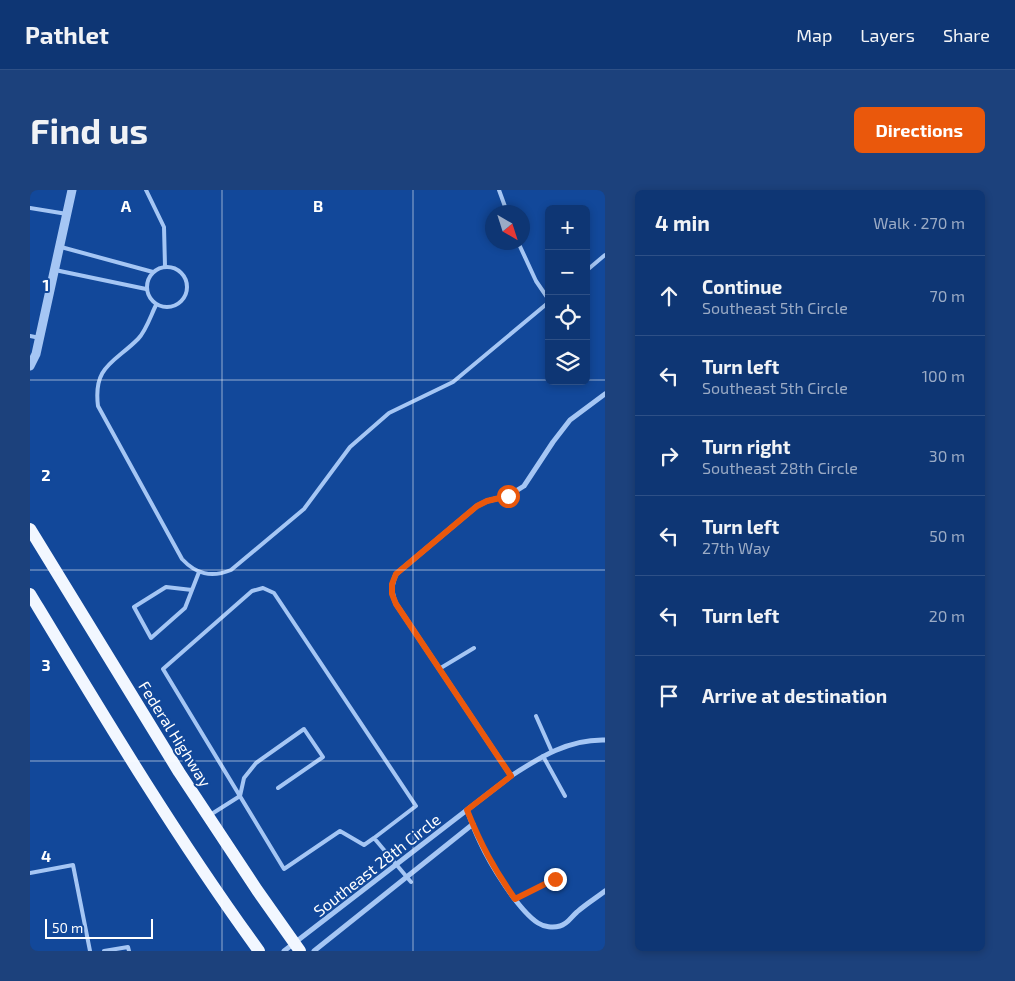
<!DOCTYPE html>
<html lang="en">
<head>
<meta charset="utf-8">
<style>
	body { margin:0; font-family:"Exo 2",sans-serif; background:#1c417c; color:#f1f3f6 }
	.controls { position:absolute; right:15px; top:15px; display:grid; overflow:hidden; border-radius:8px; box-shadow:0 2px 8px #0003 }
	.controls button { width:45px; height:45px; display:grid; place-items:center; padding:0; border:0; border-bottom:1px solid #2e5086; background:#0e3674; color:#f1f3f6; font:25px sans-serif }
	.compass { position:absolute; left:455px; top:15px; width:45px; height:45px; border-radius:50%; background:#0e3674; box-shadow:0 2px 8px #0003; rotate:141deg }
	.scale { position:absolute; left:15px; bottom:12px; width:108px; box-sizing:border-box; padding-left:5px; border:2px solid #fff; border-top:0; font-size:14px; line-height:18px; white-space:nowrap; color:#fff; -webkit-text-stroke:4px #12489a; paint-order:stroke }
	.stop { position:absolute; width:15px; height:15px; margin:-11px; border:4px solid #ea580c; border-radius:50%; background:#fff }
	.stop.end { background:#ea580c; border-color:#fff; box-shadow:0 1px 5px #0008 }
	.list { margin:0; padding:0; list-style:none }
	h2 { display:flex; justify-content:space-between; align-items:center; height:65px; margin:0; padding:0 20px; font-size:21px }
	h2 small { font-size:16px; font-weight:400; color:#9babc5 }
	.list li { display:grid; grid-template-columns:32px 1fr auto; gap:15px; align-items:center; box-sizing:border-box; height:80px; padding:0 20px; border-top:1px solid #2e5086 }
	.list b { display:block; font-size:19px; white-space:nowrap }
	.list p { margin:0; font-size:16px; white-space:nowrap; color:#9babc5 }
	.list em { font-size:16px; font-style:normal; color:#9babc5 }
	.icon { flex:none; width:28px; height:28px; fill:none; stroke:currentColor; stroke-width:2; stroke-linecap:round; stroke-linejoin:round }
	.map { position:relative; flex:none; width:575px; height:761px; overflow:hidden; border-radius:8px }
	header { display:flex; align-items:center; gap:30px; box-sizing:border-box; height:70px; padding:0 25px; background:#0e3674; border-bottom:1px solid #2e5086 }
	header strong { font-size:24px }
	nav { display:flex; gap:28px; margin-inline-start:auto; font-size:18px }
	.intro { display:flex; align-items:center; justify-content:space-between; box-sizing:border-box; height:120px; padding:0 30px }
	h1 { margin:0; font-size:35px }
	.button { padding:12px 22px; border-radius:8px; background:#ea580c; color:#fff; font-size:18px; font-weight:700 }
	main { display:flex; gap:30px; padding:0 30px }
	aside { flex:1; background:#0e3674; border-radius:8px; box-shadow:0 2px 8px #0003 }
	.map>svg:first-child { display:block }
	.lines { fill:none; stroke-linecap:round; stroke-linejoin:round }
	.service { stroke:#a5c6f4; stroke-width:4 }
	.minor { stroke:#a5c6f4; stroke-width:5 }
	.tertiary { stroke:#a5c6f4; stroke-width:9 }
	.primary { stroke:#f2f7ff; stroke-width:12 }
	.route { stroke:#ea580c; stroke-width:6 }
	.grid { fill:none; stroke:#fff; stroke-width:1; stroke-opacity:0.55 }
	.labels { text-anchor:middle; stroke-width:4; stroke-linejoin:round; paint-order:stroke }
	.street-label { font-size:16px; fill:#fff; stroke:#12489a }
	.grid-label { font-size:16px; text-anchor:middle; font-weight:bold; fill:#fff; stroke:#12489a; stroke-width:4; stroke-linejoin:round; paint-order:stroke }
</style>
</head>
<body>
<header>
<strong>Pathlet</strong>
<nav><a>Map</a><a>Layers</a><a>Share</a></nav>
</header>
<div class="intro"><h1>Find us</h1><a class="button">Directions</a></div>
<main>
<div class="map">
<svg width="575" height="761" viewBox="0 0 575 761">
	<rect width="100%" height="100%" fill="#12489a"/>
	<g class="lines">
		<path class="service" d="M116,0l18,37 1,39
			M469,0l8,22
			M0,18l37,6
			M488,52l18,39 13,19
			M31,57l92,25
			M117 97a20 20 0 1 1 40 0a20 20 0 1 1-40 0Z
			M25,80l91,19
			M556,81l19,-16
			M126,115c-5,10 -10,26 -18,34 -24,24 -45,27 -40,67l84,153c14,15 29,19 49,11l73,-61 46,-62 39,-34 64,-31 96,-80
			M0,146l10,2
			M162,400l-26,-3 -32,20 17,31 34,-30 14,-36
			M409,479l35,-21
			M506,526l16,36
			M513,566l22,40
			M180,625l30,-19 4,-18 12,-15 48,-34 19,28 -45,31
			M344,648l-10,7 -24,-14 -56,38 -121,-200 89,-78 11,-3 11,5 142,213 -42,32 37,44
			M0,683l43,-8 17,86
			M485,709l40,-20
			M74,761l24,-4 1,4"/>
		<path class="minor" d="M481,586l-115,-172c-5,-11 -5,-19 0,-30l81,-68 10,-5 21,-5 16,-10 29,-44 17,-22 35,-26
			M437,620c4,11 8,22 13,32 10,22 38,68 58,81 6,4 15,5 22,3 8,-2 11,-9 17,-14 9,-8 19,-14 28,-21
			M254,761l227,-175c29,-19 58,-37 94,-36
			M284,761l159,-127"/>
		<path class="tertiary" d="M0,176l6,-12 36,-164"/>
		<path class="primary" d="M0,339l149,243 78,118 43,61
			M0,404c73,121 146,243 229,357"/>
	</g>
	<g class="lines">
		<path class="route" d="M478,306l-21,5 -10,5 -81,68 -4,10v10l4,10 115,172 -44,34c14,35 27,59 48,89l40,-20"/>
	</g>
	<path class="grid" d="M192,0v761M383,0v761M0,190h519M556,190h19M0,380h575M0,571h575"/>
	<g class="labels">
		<g class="street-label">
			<text transform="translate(145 544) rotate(58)" y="6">Federal Highway</text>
			<text transform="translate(347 675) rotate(-38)" y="6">Southeast 28th Circle</text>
		</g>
	</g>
	<g class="grid-label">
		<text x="96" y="22">A</text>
		<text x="288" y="22">B</text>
		<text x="16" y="101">1</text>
		<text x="16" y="291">2</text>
		<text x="16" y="481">3</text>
		<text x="16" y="672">4</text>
	</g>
</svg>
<div class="controls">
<button>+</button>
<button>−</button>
<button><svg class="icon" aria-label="locate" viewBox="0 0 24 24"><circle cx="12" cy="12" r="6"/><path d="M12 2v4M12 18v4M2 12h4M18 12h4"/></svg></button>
<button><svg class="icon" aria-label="layers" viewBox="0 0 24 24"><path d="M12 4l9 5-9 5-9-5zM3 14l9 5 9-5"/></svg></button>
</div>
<svg class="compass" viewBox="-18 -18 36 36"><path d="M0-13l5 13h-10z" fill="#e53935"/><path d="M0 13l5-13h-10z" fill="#9babc5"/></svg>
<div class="scale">50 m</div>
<div class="stop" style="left:478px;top:306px"></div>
<div class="stop end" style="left:525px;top:689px"></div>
</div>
<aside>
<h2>4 min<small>Walk · 270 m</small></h2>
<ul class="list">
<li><svg class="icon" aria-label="ahead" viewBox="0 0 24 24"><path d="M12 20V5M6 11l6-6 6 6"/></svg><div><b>Continue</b><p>Southeast 5th Circle</p></div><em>70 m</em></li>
<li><svg class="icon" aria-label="left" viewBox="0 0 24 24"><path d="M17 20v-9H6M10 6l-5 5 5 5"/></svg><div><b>Turn left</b><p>Southeast 5th Circle</p></div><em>100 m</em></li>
<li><svg class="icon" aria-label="right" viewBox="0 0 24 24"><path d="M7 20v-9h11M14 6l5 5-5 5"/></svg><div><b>Turn right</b><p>Southeast 28th Circle</p></div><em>30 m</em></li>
<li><svg class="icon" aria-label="left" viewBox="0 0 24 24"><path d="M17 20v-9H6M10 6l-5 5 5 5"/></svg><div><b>Turn left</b><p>27th Way</p></div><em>50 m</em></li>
<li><svg class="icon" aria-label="left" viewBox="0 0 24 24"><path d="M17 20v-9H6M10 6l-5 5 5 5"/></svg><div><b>Turn left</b></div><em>20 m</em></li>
<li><svg class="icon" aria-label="arrive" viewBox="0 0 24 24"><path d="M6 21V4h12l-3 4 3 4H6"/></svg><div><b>Arrive at destination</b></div></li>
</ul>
</aside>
</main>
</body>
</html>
